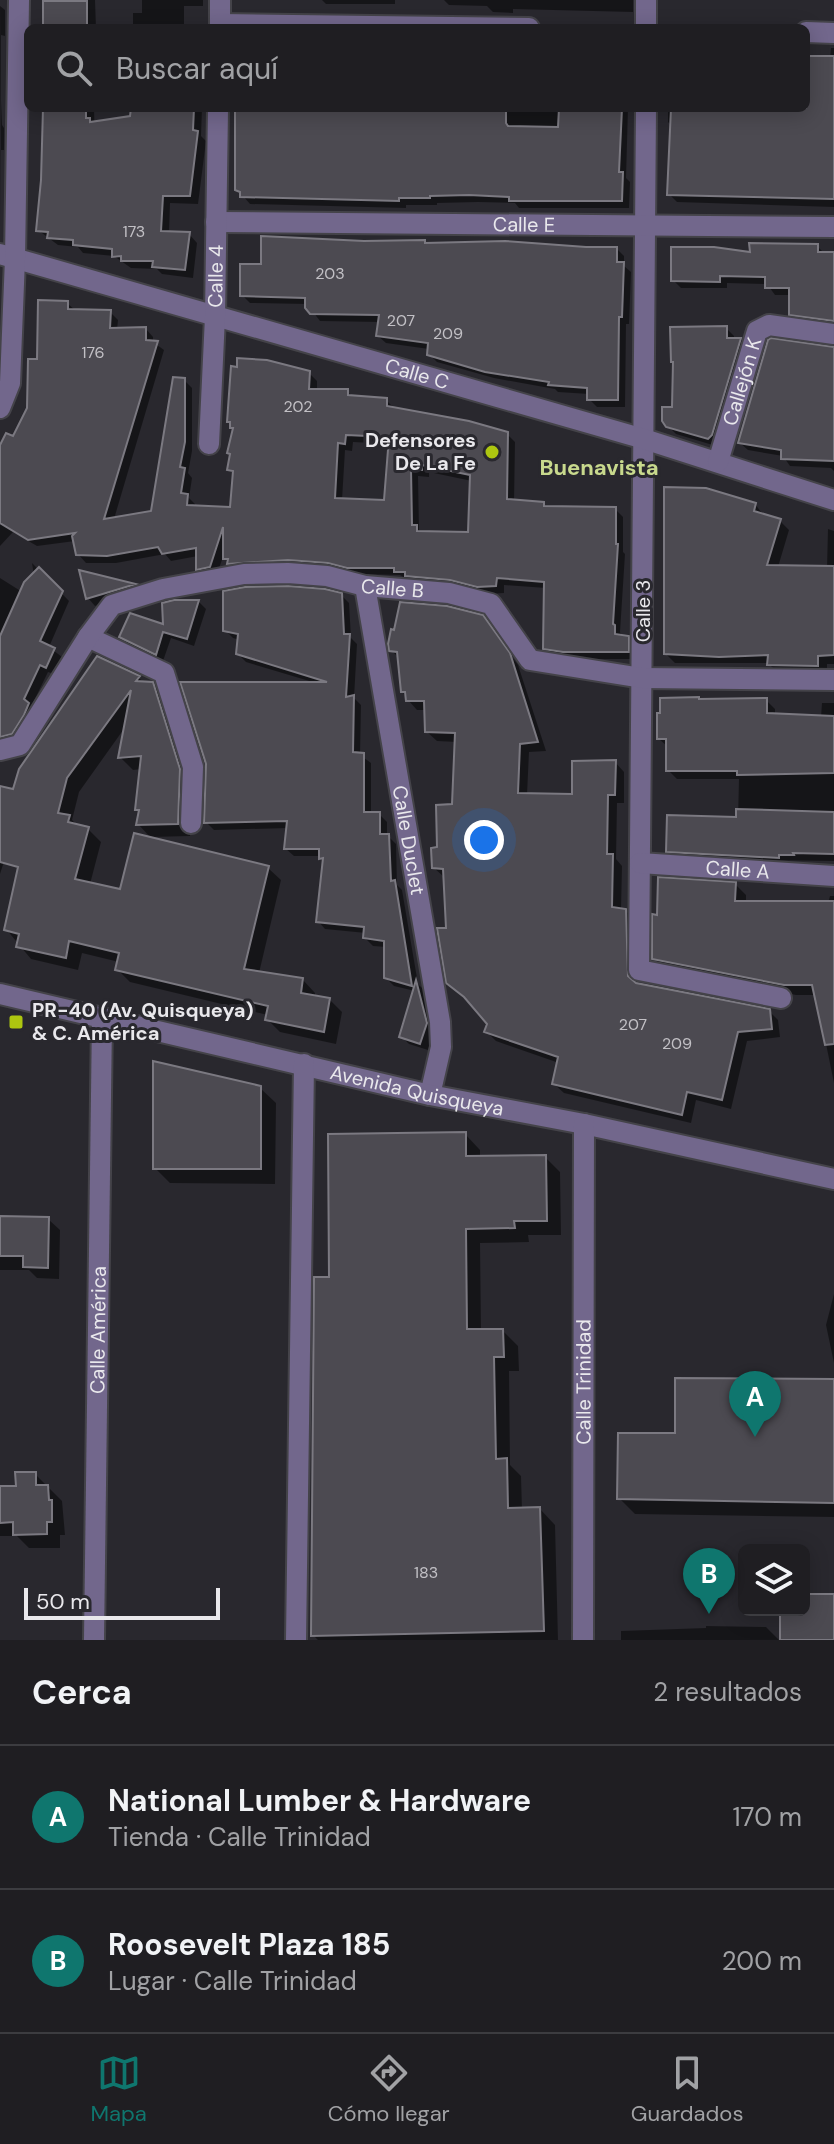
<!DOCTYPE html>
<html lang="es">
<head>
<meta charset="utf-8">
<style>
	body { margin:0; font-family:"DM Sans",sans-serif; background:#27272a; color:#f1f3f6 }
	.controls { position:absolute; right:24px; bottom:24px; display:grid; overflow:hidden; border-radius:12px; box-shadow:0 4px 20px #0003 }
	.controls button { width:72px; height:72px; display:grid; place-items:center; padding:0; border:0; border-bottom:2px solid #3c3c40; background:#1f1e22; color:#f1f3f6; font:40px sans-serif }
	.scale { position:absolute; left:24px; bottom:20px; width:196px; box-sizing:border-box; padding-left:8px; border:4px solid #e9e8ec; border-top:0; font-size:22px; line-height:28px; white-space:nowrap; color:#e9e8ec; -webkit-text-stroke:6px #29282e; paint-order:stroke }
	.you { position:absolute; left:484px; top:840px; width:28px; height:28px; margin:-20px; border:6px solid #fff; border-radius:50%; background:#1a73e8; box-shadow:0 0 0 12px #1a73e833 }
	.badge { display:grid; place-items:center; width:52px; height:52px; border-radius:50%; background:#0f766e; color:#fff; font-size:26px; font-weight:700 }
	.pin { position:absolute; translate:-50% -66px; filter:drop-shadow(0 2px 4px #0008) }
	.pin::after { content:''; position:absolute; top:42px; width:28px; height:24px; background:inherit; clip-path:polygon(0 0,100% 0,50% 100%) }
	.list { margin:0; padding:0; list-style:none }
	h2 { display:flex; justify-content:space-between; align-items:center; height:104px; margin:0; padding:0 32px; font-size:34px }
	h2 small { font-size:26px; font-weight:400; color:#a1a2a5 }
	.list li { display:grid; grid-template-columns:52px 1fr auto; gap:24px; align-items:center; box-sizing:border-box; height:144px; padding:0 32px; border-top:2px solid #3c3c40 }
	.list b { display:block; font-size:30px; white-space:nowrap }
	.list p { margin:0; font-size:26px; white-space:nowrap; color:#a1a2a5 }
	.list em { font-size:26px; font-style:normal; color:#a1a2a5 }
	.icon { flex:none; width:44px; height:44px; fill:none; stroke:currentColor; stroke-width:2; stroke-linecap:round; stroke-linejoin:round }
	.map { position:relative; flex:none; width:834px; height:1640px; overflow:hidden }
	.search { position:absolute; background:#1f1e22; box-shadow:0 4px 20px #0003; left:24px; right:24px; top:24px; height:88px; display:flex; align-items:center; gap:20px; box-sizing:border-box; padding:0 28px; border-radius:12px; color:#a1a2a5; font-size:30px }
	.sheet { height:392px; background:#1f1e22 }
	nav { display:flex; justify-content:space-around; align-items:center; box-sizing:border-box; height:112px; border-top:2px solid #3c3c40; background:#1f1e22; font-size:22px; color:#a1a2a5 }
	nav a { display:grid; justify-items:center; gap:4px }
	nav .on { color:#0f766e }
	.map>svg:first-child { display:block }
	.shadow { fill:#0007; fill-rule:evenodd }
	.building { fill:#4c4a51; stroke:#7b7981; stroke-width:2; fill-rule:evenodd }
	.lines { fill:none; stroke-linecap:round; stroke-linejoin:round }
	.minor-casing { stroke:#444349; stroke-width:24 }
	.minor { stroke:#72678c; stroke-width:20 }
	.poi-dot { fill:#adc610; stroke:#29282e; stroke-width:3 }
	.labels { text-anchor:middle; stroke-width:6; stroke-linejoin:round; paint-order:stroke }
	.number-label { font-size:16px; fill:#c2c0c5 }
	.street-label { font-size:20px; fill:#e9e8ec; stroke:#29282e }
	.poi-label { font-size:20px; font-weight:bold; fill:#e9e8ec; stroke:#29282e; text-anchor:end }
	.neighbourhood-label { font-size:22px; font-weight:bold; fill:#c8d98d; stroke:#29282e }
</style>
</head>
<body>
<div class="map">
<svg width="834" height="1640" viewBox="0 0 834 1640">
	<rect width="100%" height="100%" fill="#29282e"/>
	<path class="shadow" d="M46,0h49l1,28h-51z
		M142,0h61v6h-19v22h-51v-15h9z
		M322,0h73v4h-69z
		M444,0h189v12l-120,-3v4l-20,-1 -6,-6 -38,-1z
		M0,6l5,4v26l-4,-1v66l1,24 2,3v22h-3v77z
		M831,48h3v159l-157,-5 -8,-8 3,-68 -4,-4v-14h138v-51l24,1z
		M44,108h50l3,114 36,-114h69l-1,28 5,5 -8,63 -28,-1 -1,30 20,1 8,9 -4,35 -31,-4 -5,-5 -26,-1 -17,-12 -31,-3 -5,-6 -20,-2 -20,-15 5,-49z
		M237,108h391l-2,70 4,4 -1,26h-110l-4,-5 -37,-1 -41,1v2h-31v3l-156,-4 -13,-15z
		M426,244l191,5 7,7v10l7,6 -2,52h-3l-1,83h-28l-8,-8v-5l-31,-2 -3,-3 -61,-11 -57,-16 -8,-8v-5l-43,-6 -8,-7 2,-14 -60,-1 -13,-17 -57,-1 -8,-8 21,-29z
		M817,246l8,8h9v73l-35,-5 -8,-8v-19h-16l-8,-11 -40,-1v5h-46l-8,-8 79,-26z
		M67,303l9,8 34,1 8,8 -1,10 29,-1 7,8v5l11,8 -50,169 39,-6 31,-133 8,8v63l-4,22 4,5 -3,20 6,6v4l37,1 3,-34 -6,-6 6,-39 -6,-9 80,-48 8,8v10h30l7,7 32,2 8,8 113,26 8,8 -1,60 29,2 4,4 68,1 8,8v35l2,2 -5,78 2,5 6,1 8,8v13h-64l-19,-3 -8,-8 1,-60 -42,-3v8l-18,1 -71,-11 -15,-8 -163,-4 -14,-14 -6,17 -12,3 -7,-8v-13l-27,5 -6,-7 -49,9h-30l-8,-9 -3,-13 -38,5 -24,-14 -13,14v-71l53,-58 -14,-56zM353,442l38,2 -5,58 -44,-2 3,-50 7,1zM429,472l43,9 -2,53 -48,-1 -3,-3 -1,-54 11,1z
		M726,328l8,8v4h7l7,7 -32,99 -40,-12 -8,-8 6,-17z
		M834,348v123l-3,-3 -41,-2 -7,-10 -35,-6 -8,-7z
		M755,504l9,12 16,5 9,9 -11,37 49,1 1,-39 6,2v133h-7v11l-48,-1 -11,-11h-93l-9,-9z
		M32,563l37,38 -20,46 13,10 -8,17 -6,-2 -17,35 5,5 -16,29 -20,6v-169l38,24z
		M82,573l53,13 6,6 -46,14 -7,-8z
		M341,595l8,8 2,35 6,6 -3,54 7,7 -1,50 11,8v51h8l8,8v13l9,9 1,41 5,5 16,94 6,6 10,43 -6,17 -19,-6 -8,-8 14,-45 -21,-5 -8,-8v-31l-13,-1 -8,-8 1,-5 -41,-4 -7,-8 7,-59 -4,-6h-27l-8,-7 2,-21 -74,2 -8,-8 110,-139 -70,-21 -8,-8 2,-14 -7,-2 -8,-8z
		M175,602h24l7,7 -12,37 -23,-8 -8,23 -34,-16 -8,-8 44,-10z
		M482,617l36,48 28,86 -17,1 -2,43 47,1 41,-34 9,10v31h-7l-1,56 6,7 -1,44 5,1 9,10 1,64 133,26 9,9 2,17 -33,4 -16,68 -35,-9 -5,23 -127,-30 -10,-9 5,-21 -63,-22 -9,-9 2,-8 -41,-93 -4,-54 -10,-9 20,-62 3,-64 -20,-1 -10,-9 -1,-22h-9l-9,-10 -6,-9 -3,-33 -8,-8z
		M98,658l41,20 6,6h7l14,13 26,86 -2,53 -40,1 -12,-13 4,-55 -9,1 -12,-12 5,-32 -47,66 -7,28 6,6 10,3 13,13 -11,42 31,7 147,-23 13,12 -22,93 44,7 12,13v4l14,2 13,13 -6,32 -56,-12 -13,-13 1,-4 -138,-33 -13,-13 2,-7 -37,-9 -4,17 -47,-11 -25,-30 27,-121 -10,-6 -23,72v-86l13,8z
		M766,700l9,9v6l46,2 1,-14h12v158l-158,-2 -8,-8 70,-32 1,-40h-62l-9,-9v-23l-9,-8z
		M735,884l11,11v9l82,-1 2,-7h4v187l-18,-88h-20l-131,-26 -11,-10z
		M260,1088l16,15 -1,81 -105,-1 -15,-15z
		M465,1134l15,16v7h65l15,15 1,63h-33l1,7 -49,1 1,88h22l15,15 1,25h-10l1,94 11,11 1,34 18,-1 15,16 3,115h-240l-5,-5 18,-356z
		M0,1218l48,1 12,11 -1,49 -22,-1 -8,-8h-29z
		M834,1294v69l-8,-38z
		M834,1381v136l-199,-3 -16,-16 58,-63z
		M35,1474l27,27 3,34h-5v13h-31l-12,-12h-17v-48h18z
		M706,1626l60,1 13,13h-158v-9l85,-3z"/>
	<path class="building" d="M43,1h44v27h-44z
		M806,56h28v143l-167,-4 4,-87h135z
		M43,108h43v10h4v4l40,-6 1,-8h63l-1,22 5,1 -8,65h-27l-2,35 29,1 -5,38 -33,-3 1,-6h-32v-5l-9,1v-8l-39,-4v-5l-26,-2 1,-6 -12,-1 5,-51z
		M235,108h271v15l2,3 50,1 1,-19h63l-3,64h4l-1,29h-113v-4l-40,-2 -39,1v2h-31v3l-159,-4v-5l-5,-2z
		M261,236l103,5 61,-1v3l80,-2 81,6h31v15h7l-2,55h-3l-1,83h-31v-12l-39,-3 1,-3 -64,-10 -58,-17 1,-12 -52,-7 3,-21 -69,-1 -5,-6v-10l-65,-2v-32h21z
		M749,243l69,1v8h16v69l-45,-6v-27h-24v-11l-45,-1v6l-49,-1v-34h43l36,5z
		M38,300l30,1v8l43,1 -1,18 36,-1v13l12,1 -54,178 47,-8 22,-134 12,1v64l-5,25 5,1 -4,25 7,1 -1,11 43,2 3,-36 -6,-1 3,-16 -3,-1 6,-25h-3v-6h-3l4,-56 6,1v-9l30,2 43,11 -1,18h39v6l39,3v8l82,15 39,11 -1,67 37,3v4l72,1v37h2l-5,80 2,1v9l14,2v16h-66l-20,-3 1,-67 -47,-4 -1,8 -19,1 -27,-7 -45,-4v-4h-11v-4h-47l-19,-5 -40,-3 -61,4 1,-5h-5v-32l-13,40 -14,3v-22l-34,6 -4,-7 -51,9 -31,-1 -4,-19 3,-3 -47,7 -28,-17v-78l6,-12 7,3 14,-28 1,-49h9zM346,435l43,2 -5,63 -49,-2 3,-55 7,1zM422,465l48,10 -2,57 -51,-1v-6h-5l-1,-56 11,1z
		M727,326v12h14l-29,97 -4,4 -42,-12 -4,-6v-14h10l1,-45h-2l-1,-35z
		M771,338l63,9v114l-53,-2v-9l-43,-7 30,-103z
		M664,487l42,1 50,15 -2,8 27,8 -14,46 67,1v89l-16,1v10l-51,-1 1,-10 -49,2 -55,-3z
		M39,567l24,24 -23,50 15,7 -9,20 -6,-3 -16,34 5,4 -5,12 -12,19 -12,3v-101l24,-54z
		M79,570l57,14 -50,15z
		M288,586l37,3 17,4 2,41h6l-4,63 8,-2 -1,57 11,1v59h16v22h9l2,47 4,-1 17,106 -28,-8v-37l-21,-3 1,-11 -48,-5 7,-64 -4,1v-10h-35l3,-28 -83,2 2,-59 -26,-82h147l-91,-28 2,-20 -15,-3v-40l22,-4z
		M174,600h25l-12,39 -24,-7 -7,23 -37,-18 11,-24 33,11 -1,-21z
		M400,602l47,4 36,9 27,38 28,89 -18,2 -2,49 54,1v-33l44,-1 -1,35h-7l-1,59h6l-1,53 14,2 2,67 8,7 134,26 2,20 -34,3 -16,68 -35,-8 -5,23 -130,-31 6,-27 -74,-25 3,-8 -23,-27 -18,-14 -9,-55h9l-3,-59 -11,-1 -1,-20 6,-1 -1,-42 16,-1 3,-71 -30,-1 -1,-31h-18l-1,-9h-4l-4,-40 -8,-1 -1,-7 3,-15 3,1z
		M97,656l43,20 -4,5 17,1 27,87 -2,55 -42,1 3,-15h-4l6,-54 -23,2 13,-68 -64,88 -9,35 12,2 -2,7 21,5 -14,52 45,10 14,-56 135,33 -25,103 59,9 -2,15 29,5 -6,34 -59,-12 3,-14 -153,-36 4,-17 -50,-12 -3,17 -50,-11 3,-13 -15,-4 14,-63 -18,-5v-76l13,3 6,-20z
		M699,697v2l68,-1v15l67,3v57l-97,2v-4h-71v-32h-9v-26h3v-15z
		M736,809l98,3v42l-41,-1 1,2h-15v3l-113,-6 1,-37 69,2z
		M658,877l78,5 -1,19h99v143l-9,1 -13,-60h-28l-132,-26v-45l5,1z
		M416,980l11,43 -7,21 -21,-7z
		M153,1061l108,25v83h-108z
		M466,1132v24l80,-1 1,66h-33l1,7 -49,1 1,100h36l1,28h-10l2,102 11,-1 1,50 32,-1 4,124 -233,5 3,-359h15l-1,-143z
		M0,1216l49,1 -1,51 -25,-1v-11h-23z
		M675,1378l159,1v124l-217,-4 1,-66h57z
		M15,1472h21v13h12l1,15h3v22h-5v12l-34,1v-13l-13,1v-37h16z
		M804,1594h30v46h-54v-30h24z"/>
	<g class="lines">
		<g class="minor-casing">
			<g id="minor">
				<path d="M220,0v28"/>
				<path d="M220,24l309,4"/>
				<path d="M646,28v-28"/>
				<path d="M806,32l28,1"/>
				<path d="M646,108l-7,862 142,28"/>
				<path id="s1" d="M216,222l618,5"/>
				<path id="s2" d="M0,254l644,185 190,61"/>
				<path d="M0,408l10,-25 5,-124 4,-259"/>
				<path id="s3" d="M209,444l6,-127 3,-209"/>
				<path id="s4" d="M718,462l39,-131 12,-6 65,9"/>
				<path id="s5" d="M365,586l75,436 1,25 -11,48"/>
				<path d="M88,637l76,36 29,94 -2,56"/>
				<path id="s6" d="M0,750l20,-5 68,-108 24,-32 51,-16 81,-15 44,-1 39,3 38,10 84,7 42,11 39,56 112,18 192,2"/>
				<path id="s7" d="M640,863l194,13"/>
				<path id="s8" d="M0,994l430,101 154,29 250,55"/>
				<path id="s9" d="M94,1640l8,-622"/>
				<path d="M296,1640l8,-576"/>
				<path id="s10" d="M583,1640l1,-516"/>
			</g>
		</g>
		<use href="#minor" class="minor"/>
	</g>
	<g class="poi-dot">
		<circle cx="492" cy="452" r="8"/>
		<rect x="8" y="1014" width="16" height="16" rx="4"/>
	</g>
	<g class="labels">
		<g class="number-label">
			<text x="134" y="237">173</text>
			<text x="330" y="279">203</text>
			<text x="401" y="326">207</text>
			<text x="448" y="339">209</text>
			<text x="93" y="358">176</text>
			<text x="298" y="412">202</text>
			<text x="633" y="1030">207</text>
			<text x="677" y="1049">209</text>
			<text x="426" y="1578">183</text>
		</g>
		<g class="street-label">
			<text dy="7" stroke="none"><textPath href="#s1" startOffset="308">Calle E</textPath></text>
			<text dy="7" stroke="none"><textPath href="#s3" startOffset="168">Calle 4</textPath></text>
			<text dy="7" stroke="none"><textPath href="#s2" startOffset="434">Calle C</textPath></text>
			<text dy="7" stroke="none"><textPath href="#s4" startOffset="84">Callejón K</textPath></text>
			<text dy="7" stroke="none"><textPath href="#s6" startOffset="474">Calle B</textPath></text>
			<text transform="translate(643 611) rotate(-90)" y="7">Calle 3</text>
			<text dy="7" stroke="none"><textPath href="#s5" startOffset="258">Calle Duclet</textPath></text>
			<text dy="7" stroke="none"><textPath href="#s7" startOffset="98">Calle A</textPath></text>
			<text dy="7" stroke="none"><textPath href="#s8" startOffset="428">Avenida Quisqueya</textPath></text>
			<text dy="7" stroke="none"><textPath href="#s9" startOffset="310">Calle América</textPath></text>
			<text dy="7" stroke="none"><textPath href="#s10" startOffset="258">Calle Trinidad</textPath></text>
		</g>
		<g class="poi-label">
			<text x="476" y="447">Defensores<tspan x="476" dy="23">De La Fe</tspan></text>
			<text x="32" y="1017" text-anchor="start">PR-40 (Av. Quisqueya)<tspan x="32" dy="23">&amp; C. América</tspan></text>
		</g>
		<g class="neighbourhood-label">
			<text x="599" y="475">Buenavista</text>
		</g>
	</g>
</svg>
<div class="controls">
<button><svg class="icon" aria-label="layers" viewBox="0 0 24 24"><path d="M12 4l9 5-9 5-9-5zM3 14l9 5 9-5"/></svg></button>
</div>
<div class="scale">50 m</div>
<div class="you"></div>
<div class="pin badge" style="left:755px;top:1437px">A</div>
<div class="pin badge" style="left:709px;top:1614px">B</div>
<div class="search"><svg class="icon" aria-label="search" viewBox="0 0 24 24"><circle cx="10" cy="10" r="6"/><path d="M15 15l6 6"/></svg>Buscar aquí</div>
</div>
<section class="sheet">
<h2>Cerca<small>2 resultados</small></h2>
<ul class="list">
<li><span class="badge">A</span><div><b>National Lumber &amp; Hardware</b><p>Tienda · Calle Trinidad</p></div><em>170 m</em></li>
<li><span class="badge">B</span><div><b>Roosevelt Plaza 185</b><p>Lugar · Calle Trinidad</p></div><em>200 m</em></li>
</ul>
</section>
<nav>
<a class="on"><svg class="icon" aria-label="map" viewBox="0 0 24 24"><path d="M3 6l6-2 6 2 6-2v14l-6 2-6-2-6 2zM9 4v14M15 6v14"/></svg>Mapa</a>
<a><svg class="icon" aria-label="directions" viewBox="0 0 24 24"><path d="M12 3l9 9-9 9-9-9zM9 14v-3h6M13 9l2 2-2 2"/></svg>Cómo llegar</a>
<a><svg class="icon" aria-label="saved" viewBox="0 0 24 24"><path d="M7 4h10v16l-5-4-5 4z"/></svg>Guardados</a>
</nav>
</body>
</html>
